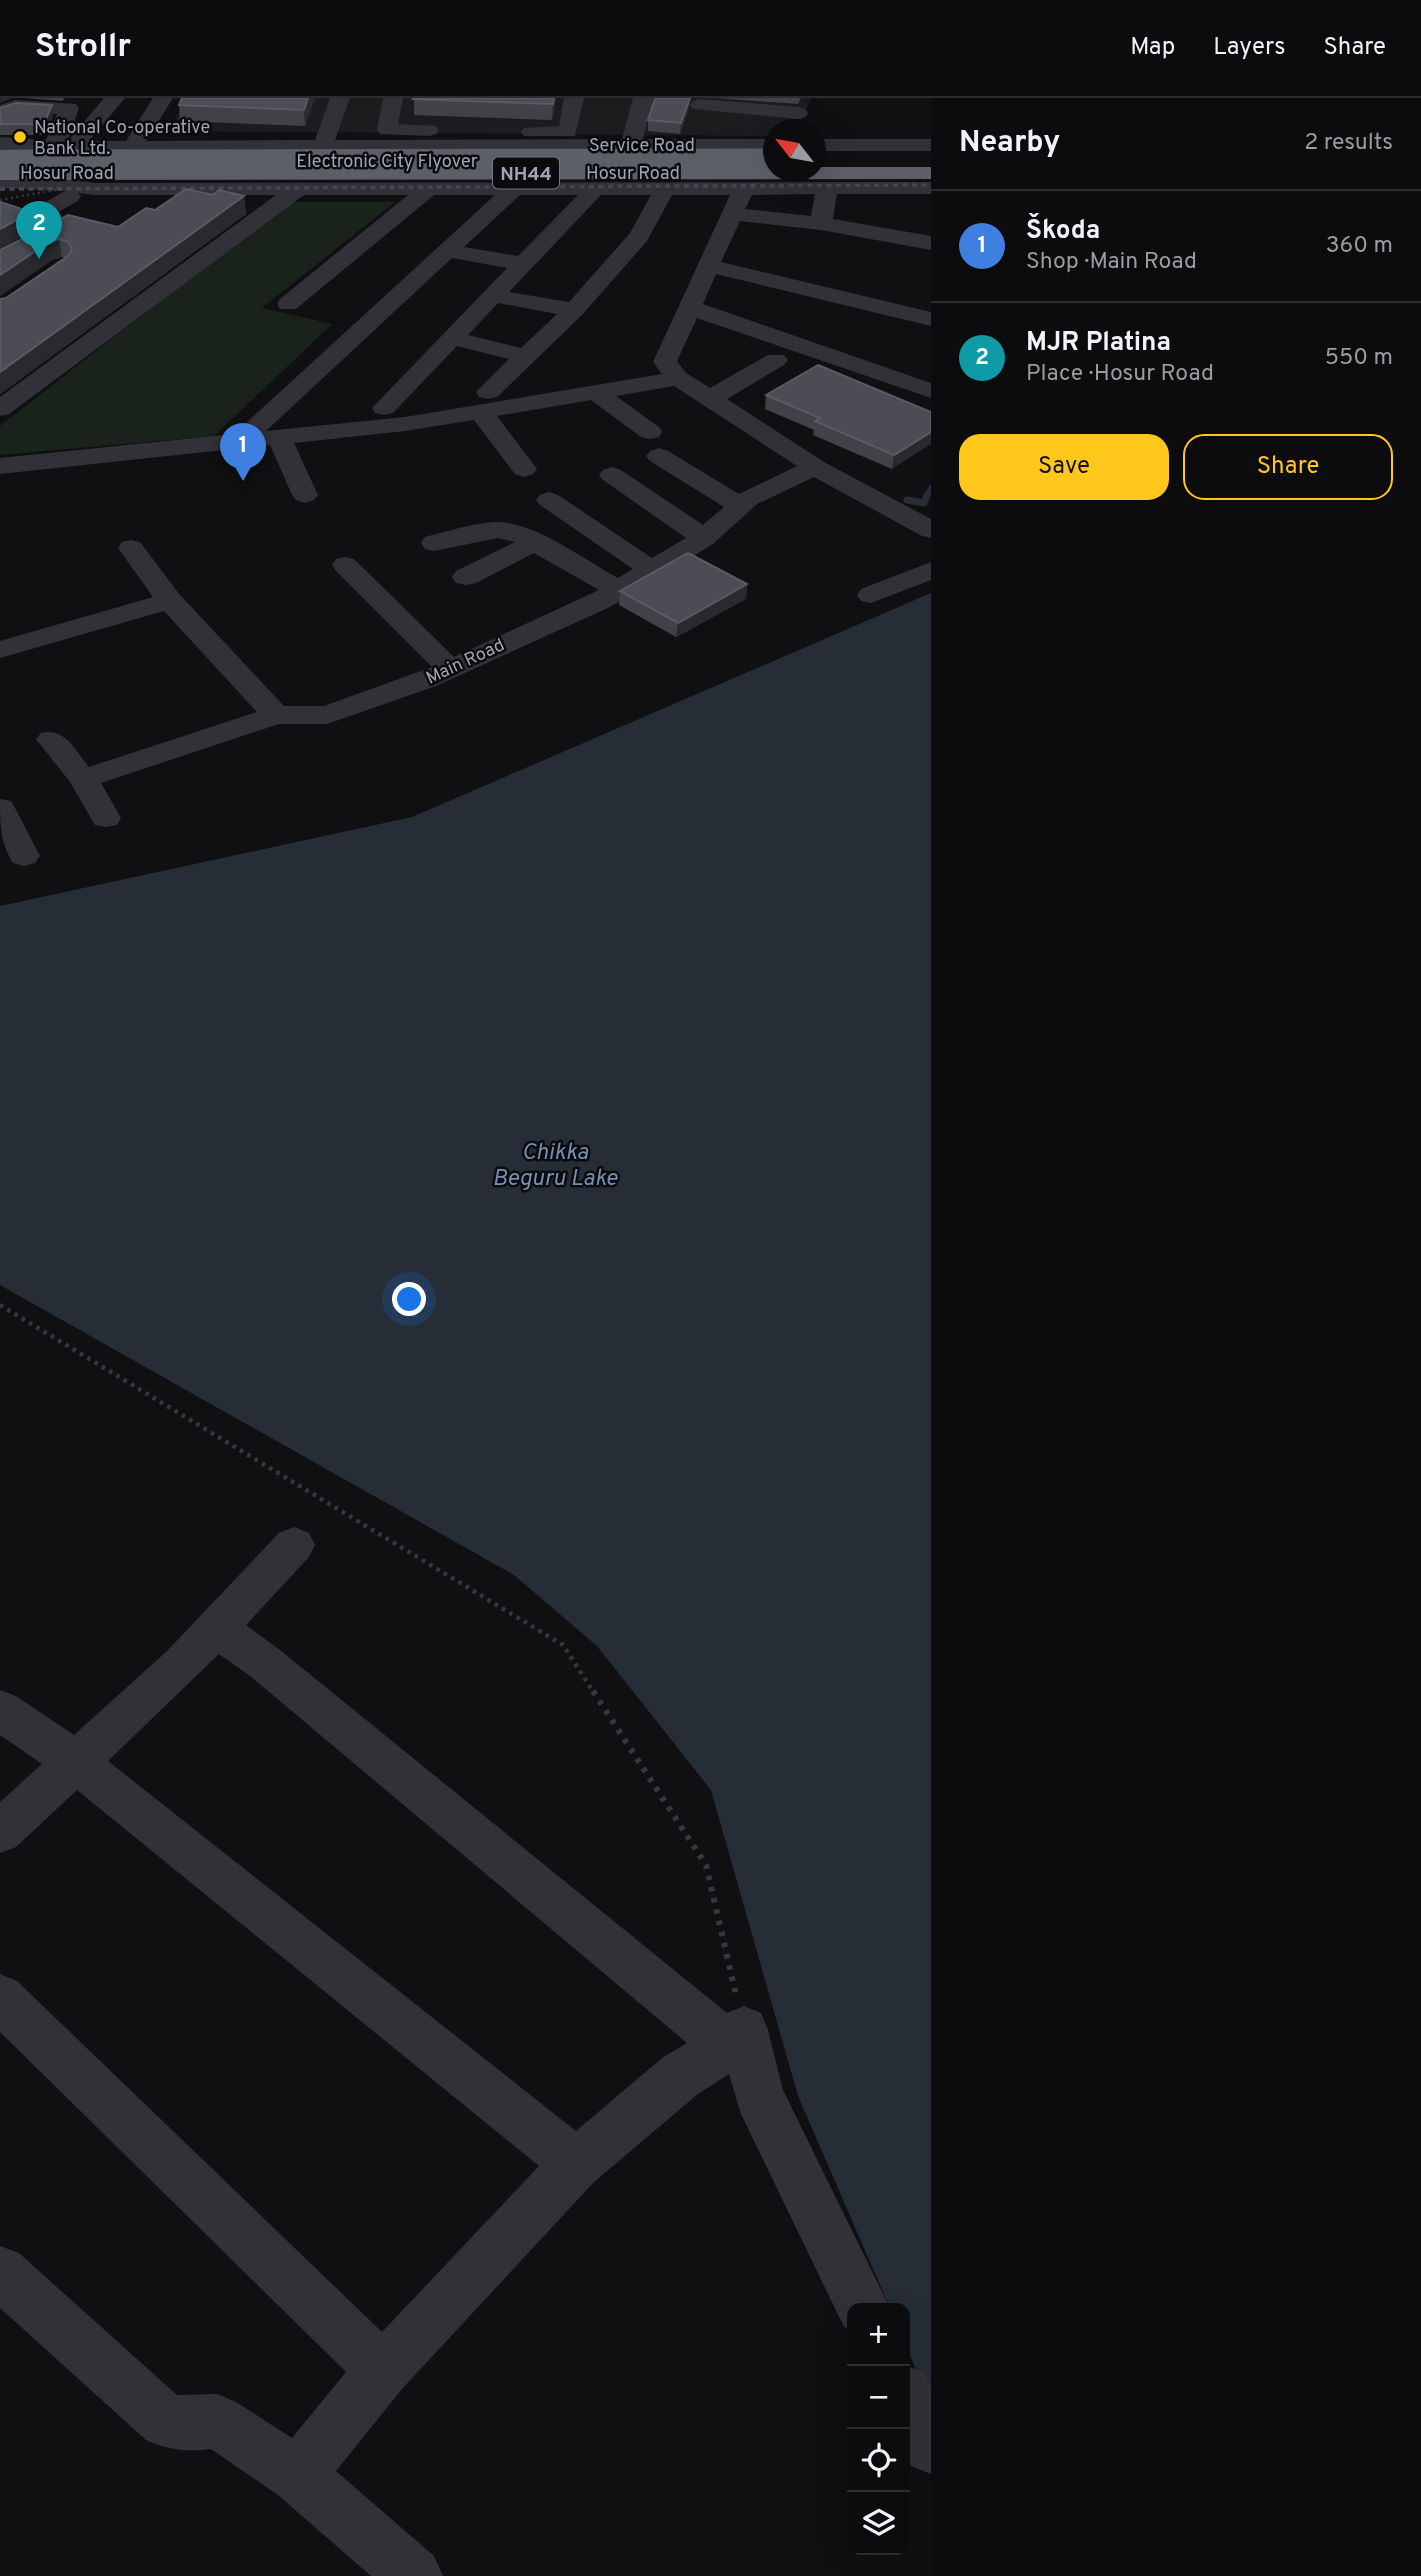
<!DOCTYPE html>
<html lang="en">
<head>
<meta charset="utf-8">
<style>
	body { margin:0; font-family:Overpass,sans-serif; background:#1a1a1c; color:#f1f3f6 }
	.controls { position:absolute; right:21px; bottom:21px; display:grid; overflow:hidden; border-radius:14px; box-shadow:0 7px 28px #0002 }
	.controls button { width:63px; height:63px; display:grid; place-items:center; padding:0; border:0; border-bottom:2px solid #2c2c2e; background:#0c0c0e; color:#f1f3f6; font:35px sans-serif }
	.compass { position:absolute; left:763px; top:21px; width:63px; height:63px; border-radius:50%; background:#0c0c0e; box-shadow:0 7px 28px #0002; rotate:301deg }
	.you { position:absolute; left:410px; top:1202px; width:24px; height:24px; margin:-18px; border:5px solid #fff; border-radius:50%; background:#1a73e8; box-shadow:0 0 0 10px #1a73e833 }
	.badge { display:grid; place-items:center; width:46px; height:46px; border-radius:50%; background:#ffc81b; color:#fff; font-size:23px; font-weight:700 }
	.pin { position:absolute; translate:-50% -58px; filter:drop-shadow(0 2px 4px #0008) }
	.pin::after { content:''; position:absolute; top:37px; width:24px; height:21px; background:inherit; clip-path:polygon(0 0,100% 0,50% 100%) }
	.list { margin:0; padding:0; list-style:none }
	h2 { display:flex; justify-content:space-between; align-items:center; height:91px; margin:0; padding:0 28px; font-size:30px }
	h2 small { font-size:23px; font-weight:400; color:#9a9b9e }
	.list li { display:grid; grid-template-columns:46px 1fr auto; gap:21px; align-items:center; box-sizing:border-box; height:112px; padding:0 28px; border-top:2px solid #2c2c2e }
	.list b { display:block; font-size:26px; white-space:nowrap }
	.list p { margin:0; font-size:23px; white-space:nowrap; color:#9a9b9e }
	.list em { font-size:23px; font-style:normal; color:#9a9b9e }
	.actions { display:flex; gap:14px; padding:21px 28px }
	.actions a { flex:1; padding:16px 0; border:2px solid #ffc81b; border-radius:21px; text-align:center; font-size:24px; color:#ffc81b }
	.actions .main { background:#ffc81b; color:#111 }
	.icon { flex:none; width:38px; height:38px; fill:none; stroke:currentColor; stroke-width:2; stroke-linecap:round; stroke-linejoin:round }
	.map { position:relative; flex:none; width:931px; height:2478px; overflow:hidden }
	header { display:flex; align-items:center; gap:42px; box-sizing:border-box; height:98px; padding:0 35px; background:#0c0c0e; border-bottom:2px solid #2c2c2e }
	header strong { font-size:33px }
	nav { display:flex; gap:38px; margin-inline-start:auto; font-size:24px }
	main { display:flex }
	aside { flex:1; background:#0c0c0e }
	.map>svg:first-child { display:block }
	.built { fill:#1c1c1f }
	.green { fill:#1a221c }
	.water { fill:#262d36 }
	.lines { fill:none; stroke-linecap:round; stroke-linejoin:round }
	.stream-far1 { stroke:#262d36; stroke-width:5 }
	.stream { stroke:#262d36; stroke-width:7 }
	.path-far1 { stroke:#37383e; stroke-width:4.5; stroke-dasharray:3.5 5; stroke-linecap:butt }
	.path { stroke:#37383e; stroke-width:6; stroke-dasharray:4.5 7; stroke-linecap:butt }
	.minor { fill:#313137; fill-rule:evenodd }
	.highway { fill:#5c5e68; fill-rule:evenodd }
	.rail { stroke:#46474e; stroke-width:3.5; stroke-dasharray:5 4.5; stroke-linecap:butt }
	.path-bridge { stroke:#37383e; stroke-width:2.5; stroke-dasharray:2 3.5; stroke-linecap:butt }
	.highway-bridge { stroke:#5c5e68; stroke-width:23 }
	.wall { fill:#414148 }
	.shaded-wall { fill:#29292e }
	.building { fill:#4b4c54; stroke:#595a63; stroke-width:2 }
	.poi-dot { fill:#ffc81b; stroke:#0b0b0d; stroke-width:2.5 }
	.labels { text-anchor:middle; stroke-width:5; stroke-linejoin:round; paint-order:stroke }
	.far-poi-label { font-size:18px; fill:#a0a4b4; stroke:#0b0b0d; text-anchor:start }
	.far-street-label { font-size:18px; fill:#a0a4b4; stroke:#0b0b0d }
	.shield { fill:#0b0b0d; stroke:#737682; stroke-width:2 }
	.shield-label { font-size:19px; font-weight:bold; fill:#a0a4b4 }
	.water-label { font-size:23px; font-style:italic; fill:#738fb3; stroke:#0b0b0d }
</style>
</head>
<body>
<header>
<strong>Strollr</strong>
<nav><a>Map</a><a>Layers</a><a>Share</a></nav>
</header>
<main>
<div class="map">
<svg width="931" height="2478" viewBox="0 0 931 2478">
	<rect width="100%" height="100%" fill="#101012"/>
	<path class="built" d="M186,0h625l-13,31 -24,1 -1,6 -604,-5z"/>
	<path class="green" d="M287,104h108l-133,106 70,16 -118,112 -214,19v-29z"/>
	<path class="water" d="M931,495v1811l-26,-60v-36h-15l-92,-212 -87,-306 -114,-144 -83,-71 -514,-290v-379l412,-89z"/>
	<g class="lines">
		<path class="stream-far1" d="M927,399l4,-10"/>
		<path class="stream" d="M907,402l17,3 3,-8"/>
		<path class="path-far1" d="M0,1207l563,340 31,48"/>
		<path class="path" d="M593,1593l113,174 30,130"/>
		<path class="minor" d="M104,0h21l-36,43h37l27,-43h20l-27,43 169,-1 15,-42h20l-15,42 287,-1 11,-41h20l-10,41h131v12l-634,2 -8,16h-14l-3,-4 5,-12 -120,-4v-12l46,3 11,-26 -40,-2 -17,6v-13l15,-5 61,4 3,4 -11,33z
			M383,0h20l-5,26 38,2 3,4 -3,4 -7,2 -49,-2 -3,-4z
			M564,0h20l-9,38h-51l-3,-4 3,-4 35,-2z
			M700,1l98,8 7,2 3,4 -3,4 -7,2 -105,-10 -3,-4 3,-4z
			M816,41h115v12h-115z
			M0,78h47l48,7 836,-1v12h-94l-4,25 98,17v14l-110,-20 -81,-9 -19,41 210,50v14l-215,-52 -13,30 228,79v15l-234,-80 -20,43 9,12 24,15 58,-33h16l4,5 -4,5 -57,34 97,63 107,57v19l-9,-2 -108,-59 -57,27 -44,40 -103,63 -174,79 -109,38h-48l-178,59 20,35 -4,7 -11,2 -11,-2 -25,-43 -34,-43 5,-6c24,-6 34,17 48,34l168,-55 -93,-101 -164,47v-17l153,-44 -35,-49 4,-6 9,-2 9,2 40,53 104,111h40l108,-39 -96,-96 -4,-6 4,-6 9,-2 9,2 100,98 145,-67 -65,-37 -58,30 -10,2 -10,-2 -4,-6 4,-6 59,-29 -17,-4 -64,13 -9,-2 -4,-6 4,-6c20,-5 54,-16 75,-15 38,2 85,38 118,56l15,-9 -93,-64 -4,-5 4,-5 9,-3 9,3 94,63 34,-20 -83,-58 -4,-5 4,-5 9,-3 9,3 82,55 21,-18 -74,-46 -4,-5 4,-5 9,-3 9,3 71,43 58,-28 -123,-80 -58,10 43,31 3,5 -3,5 -9,2 -9,-2 -50,-37 -94,16 40,53 -4,5 -9,3 -9,-3 -41,-54 -69,11 -111,12 24,52 -4,5 -9,3 -9,-3 -4,-5 -22,-50 -270,29v-16l243,-25 -2,-3 3,-5 251,-230h-61l-138,114h-16l-3,-5 3,-5 128,-104h-104l-295,219 -9,2v-19l276,-202h-181l-17,-2 3,3 -3,5 -78,43v-16l65,-37 -65,-3zM815,96l-4,22 -66,-7 7,-14zM520,97h58l-60,61 -54,-9zM601,97h50l-21,38 -61,69 -60,-10zM672,97h58l-77,167 9,12 -257,43 -139,14 186,-173 55,10 -135,140 3,5 9,2 9,-2 64,-67 52,13 -33,33 3,5 9,2 9,-2 85,-82 65,-74zM498,205l59,11 -36,34 -53,-13z
			M931,464v18l-60,23 -10,-2 -4,-6 4,-6z
			M0,701l11,2 4,7 25,48 -5,7 -11,3 -11,-3c-13,-21 -13,-40 -13,-64z
			M294,1429l15,6 6,12 -6,12 -63,68 34,25 447,363 17,-7 17,7 7,17 15,60 107,218h-38v22l-8,-3 -103,-213 -12,-40 -31,20 -104,88 -192,207 -66,82 98,85 9,20h-72l-93,-81 -67,-46c-24,3 -43,1 -65,-9l-146,-132v-62l19,7 158,142 40,-1 19,8 56,36 54,-66 -346,-340v-58l17,7 365,351 157,-166 -462,-376 -61,57 -16,6v-51l42,-38 -42,-29v-45l16,6 58,39 93,-84 112,-118zM219,1556l31,22 437,367 -25,15 -86,73 -468,-370z
			M905,2267l19,8 7,14v87l-20,-8 -6,-15z"/>
		<path class="highway" d="M774,69v5h42v-5h115v12l-931,1v-12z"/>
		<path class="rail" d="M0,91l931,-4"/>
		<path class="path-bridge" d="M0,102l56,-10"/>
		<path class="highway-bridge" d="M0,63l774,-1"/>
	</g>
	<path class="wall" d="M25,0h39l-1,3z
		M315,0l-10,28 -125,-5 -1,-16z
		M414,0h142l-4,22 -138,-5z
		M715,0h86l-3,6z
		M690,3l-1,7 -9,26 -32,-3v-11z
		M52,7l1,11 -8,19h-45v-27z
		M213,97l31,1 2,18 -246,180v-95l6,-1 58,-40 -2,-1 -10,3 -52,36v-46l118,-23 37,-17z
		M766,297l165,17 -39,57 -79,-34 1,-5 -49,-21z
		M747,486l-1,15 -70,38 -57,-32 1,-14z"/>
	<path class="shaded-wall" d="M0,0h13l-13,5z
		M308,0h7l-10,28 -1,-16z
		M554,0h2l-4,22 1,-16z
		M688,0h4l-2,3 -1,7 -9,26 1,-11z
		M52,7l1,11 -8,19 -1,-11z
		M244,98l2,18 -246,180v-22z
		M31,114l3,18 -34,19v-20z
		M59,141l3,18 -10,3 -52,36v-21l49,-33z
		M931,334v12l-39,25 2,-14z
		M747,486l-1,15 -70,38 2,-14z"/>
	<path class="building" d="M182,0h126l-4,12 -125,-5z
		M414,0h140l-1,6 -140,-5z
		M655,0h35l-9,25 -33,-3z
		M16,5l36,2 -8,19h-44v-16z
		M186,91l27,6 6,-5 25,6 -244,176v-73l6,-1 62,-42 4,-6 -3,-8 -10,-3 -10,3 -49,33v-25l68,-35 50,12 28,-19 9,2z
		M0,104l31,10 -31,17z
		M818,267l113,47v20l-37,23 -79,-34 5,-3 -54,-23z
		M688,455l59,31 -69,39 -58,-32z"/>
	<circle class="poi-dot" cx="20" cy="39" r="7"/>
	<g class="labels">
		<g class="far-poi-label">
			<text x="34" y="35">National Co-operative<tspan x="34" dy="21">Bank Ltd.</tspan></text>
		</g>
		<g class="far-street-label">
			<text x="642" y="53">Service Road</text>
			<text x="387" y="69">Electronic City Flyover</text>
			<text x="67" y="81">Hosur Road</text>
			<text x="633" y="81">Hosur Road</text>
			<text transform="translate(465 563) rotate(-25)" y="6">Main Road</text>
		</g>
		<rect class="shield" x="493" y="59.5" width="66" height="31" rx="5"/>
		<g class="shield-label">
			<text x="526" y="82">NH44</text>
		</g>
		<g class="water-label">
			<text x="555" y="1061">Chikka<tspan x="555" dy="26">Beguru Lake</tspan></text>
		</g>
	</g>
</svg>
<div class="controls">
<button>+</button>
<button>−</button>
<button><svg class="icon" aria-label="locate" viewBox="0 0 24 24"><circle cx="12" cy="12" r="6"/><path d="M12 2v4M12 18v4M2 12h4M18 12h4"/></svg></button>
<button><svg class="icon" aria-label="layers" viewBox="0 0 24 24"><path d="M12 4l9 5-9 5-9-5zM3 14l9 5 9-5"/></svg></button>
</div>
<svg class="compass" viewBox="-18 -18 36 36"><path d="M0-13l5 13h-10z" fill="#e53935"/><path d="M0 13l5-13h-10z" fill="#9a9b9e"/></svg>
<div class="you"></div>
<div class="pin badge" style="left:243px;top:383px;background:#3f7fe0">1</div>
<div class="pin badge" style="left:39px;top:161px;background:#0f9aa8">2</div>
</div>
<aside>
<h2>Nearby<small>2 results</small></h2>
<ul class="list">
<li><span class="badge" style="background:#3f7fe0">1</span><div><b>Škoda</b><p>Shop · Main Road</p></div><em>360 m</em></li>
<li><span class="badge" style="background:#0f9aa8">2</span><div><b>MJR Platina</b><p>Place · Hosur Road</p></div><em>550 m</em></li>
</ul>
<div class="actions"><a class="main">Save</a><a>Share</a></div>
</aside>
</main>
</body>
</html>
